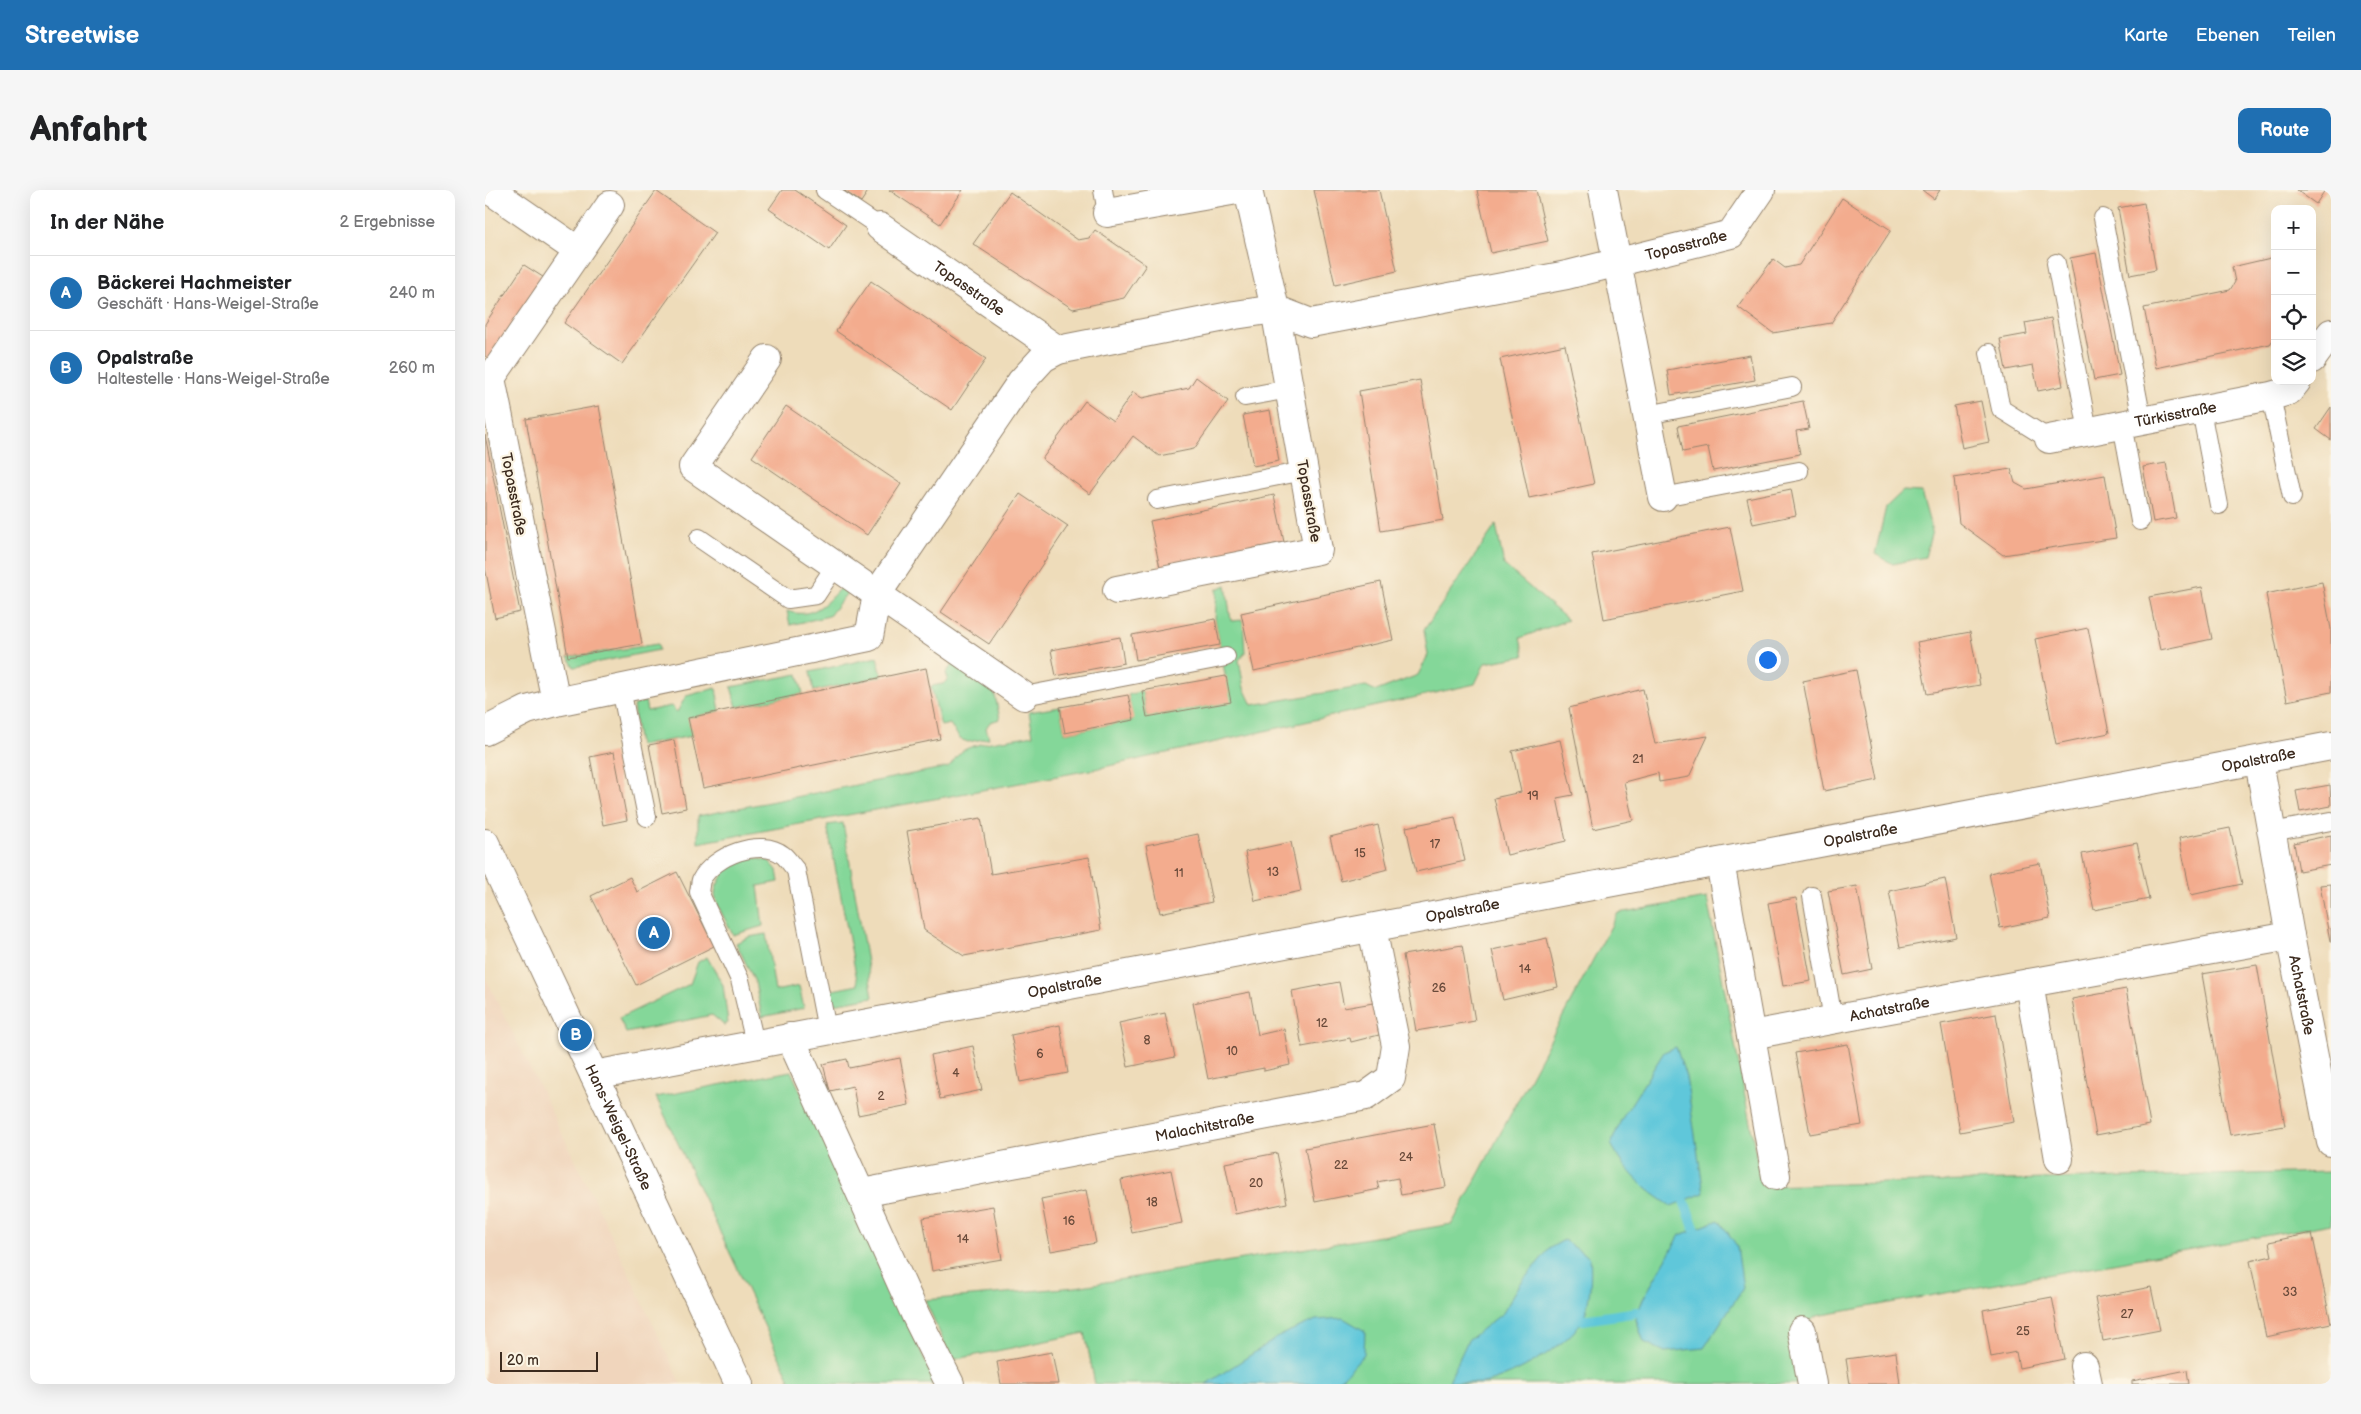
<!DOCTYPE html>
<html lang="de">
<head>
<meta charset="utf-8">
<style>
	body { margin:0; font-family:"Balsamiq Sans",sans-serif; background:#f6f6f6; color:#202124 }
	.controls { position:absolute; right:15px; top:15px; display:grid; overflow:hidden; border-radius:10px; box-shadow:0 5px 20px #0002 }
	.controls button { width:45px; height:45px; display:grid; place-items:center; padding:0; border:0; border-bottom:1px solid #e0e0e0; background:#fff; color:#202124; font:25px sans-serif }
	.scale { position:absolute; left:15px; bottom:12px; width:98px; box-sizing:border-box; padding-left:5px; border:2px solid #3b2a1e; border-top:0; font-size:14px; line-height:18px; white-space:nowrap; color:#3b2a1e; -webkit-text-stroke:4px #fcf5e5; paint-order:stroke }
	.you { position:absolute; left:1282px; top:469px; width:18px; height:18px; margin:-12px; border:4px solid #fff; border-radius:50%; background:#1a73e8; box-shadow:0 0 0 8px #1a73e833 }
	.badge { display:grid; place-items:center; width:32px; height:32px; border-radius:50%; background:#1f6fb2; color:#fff; font-size:16px; font-weight:700 }
	.pin { position:absolute; translate:-50% -50%; border:2px solid #fff; box-shadow:0 1px 5px #0006 }
	.list { margin:0; padding:0; list-style:none }
	h2 { display:flex; justify-content:space-between; align-items:center; height:65px; margin:0; padding:0 20px; font-size:21px }
	h2 small { font-size:16px; font-weight:400; color:#757577 }
	.list li { display:grid; grid-template-columns:32px 1fr auto; gap:15px; align-items:center; box-sizing:border-box; height:75px; padding:0 20px; border-top:1px solid #e0e0e0 }
	.list b { display:block; font-size:19px; white-space:nowrap }
	.list p { margin:0; font-size:16px; white-space:nowrap; color:#757577 }
	.list em { font-size:16px; font-style:normal; color:#757577 }
	.icon { flex:none; width:28px; height:28px; fill:none; stroke:currentColor; stroke-width:2; stroke-linecap:round; stroke-linejoin:round }
	.map { position:relative; flex:none; width:1846px; height:1194px; overflow:hidden; border-radius:10px }
	header { display:flex; align-items:center; gap:30px; box-sizing:border-box; height:70px; padding:0 25px; background:#1f6fb2; color:#fff }
	header strong { font-size:24px }
	nav { display:flex; gap:28px; margin-inline-start:auto; font-size:18px }
	.intro { display:flex; align-items:center; justify-content:space-between; box-sizing:border-box; height:120px; padding:0 30px }
	h1 { margin:0; font-size:35px }
	.button { padding:12px 22px; border-radius:10px; background:#1f6fb2; color:#fff; font-size:18px; font-weight:700 }
	main { display:flex; gap:30px; padding:0 30px }
	aside { flex:1; background:#fff; border-radius:10px; box-shadow:0 5px 20px #0002 }
	.map>svg:first-child { display:block }
	.built { fill:#f0d5bc }
	.green { fill:#84d799; stroke:#60805c }
	.water { fill:#5ec7da; stroke:#4c787c }
	.lines { fill:none; stroke-linecap:round; stroke-linejoin:round }
	.stream { stroke:#5ec7da; stroke-width:10 }
	.building { fill:#f3ac8e }
	.service-casing { stroke:#94836c; stroke-width:20 }
	.minor-casing { stroke:#94836c; stroke-width:30 }
	.tertiary-casing { stroke:#94836c; stroke-width:30 }
	.service { stroke:#fff; stroke-width:18 }
	.minor { stroke:#fff; stroke-width:28 }
	.tertiary { stroke:#fff; stroke-width:28 }
	.labels { text-anchor:middle; stroke-width:4.5; stroke-linejoin:round; paint-order:stroke }
	.number-label { font-size:12px; fill:#694a3a }
	.street-label { font-size:15px; fill:#3b2a1e; stroke:#fcf5e5 }
</style>
</head>
<body>
<header>
<strong>Streetwise</strong>
<nav><a>Karte</a><a>Ebenen</a><a>Teilen</a></nav>
</header>
<div class="intro"><h1>Anfahrt</h1><a class="button">Route</a></div>
<main>
<aside>
<h2>In der Nähe<small>2 Ergebnisse</small></h2>
<ul class="list">
<li><span class="badge">A</span><div><b>Bäckerei Hachmeister</b><p>Geschäft · Hans-Weigel-Straße</p></div><em>240 m</em></li>
<li><span class="badge">B</span><div><b>Opalstraße</b><p>Haltestelle · Hans-Weigel-Straße</p></div><em>260 m</em></li>
</ul>
</aside>
<div class="map">
<svg width="1846" height="1194" viewBox="0 0 1846 1194">
	<rect width="100%" height="100%" fill="#fcf5e5"/>
	<filter id="ink" filterUnits="userSpaceOnUse"><feTurbulence type="fractalNoise" baseFrequency=".02" numOctaves="2"/><feDisplacementMap in="SourceGraphic" scale="10" xChannelSelector="R" yChannelSelector="G"/><feConvolveMatrix kernelMatrix="1 2 1 2 8 2 1 2 1" color-interpolation-filters="sRGB"/></filter>
	<filter id="wash" filterUnits="userSpaceOnUse"><feTurbulence type="fractalNoise" baseFrequency=".0096" numOctaves="4" result="noise"/><feDisplacementMap in="SourceGraphic" scale="20" xChannelSelector="R" yChannelSelector="G"/><feGaussianBlur stdDeviation="1.12" result="paint"/><feColorMatrix in="noise" values="0 0 0 0 0 0 0 0 0 0 0 0 0 0 0 0 0 1.4 0 .05"/><feComposite in="paint" operator="in"/></filter>
	<g filter="url(#wash)">
		<rect width="100%" height="100%" fill="#eedcba"/>
		<path class="built" d="M0,786l112,229 84,179h-196z"/>
		<path class="green" d="M1418,301l18,1 11,39 -7,26 -32,7 -18,-10 11,-47z
			M1011,335l8,40 64,55 -48,18 4,18 -39,7 -10,21 -380,85 -397,74v-27l250,-49c5,-4 8,-11 13,-15 12,-10 55,-13 72,-17l-4,-23 31,-5 5,26 68,-13 -5,-25 14,-4 5,26 83,-15 -15,-83 2,-30 9,-4 5,36 12,-1 2,33 -6,7 5,28 8,17 114,-19 10,5 42,-16 10,-20 -4,-25z
			M357,396l4,1 1,6 -18,23 -39,9 -3,-14c27,9 40,-9 55,-25z
			M173,454l1,6 -85,17 -6,-10z
			M392,467l5,19 -68,15 -4,-19z
			M468,474l41,27 6,28 -10,3 -4,6 3,10 -21,4 -8,-3 -10,-15 -9,2 -10,-40 12,-2 5,-5 -2,-6z
			M313,484l5,20 -66,13 -6,-20z
			M231,498l4,23 -31,7 3,18 -53,10 -6,-40 12,-5 2,10 24,-5 6,6 9,-16z
			M358,633l30,174 -45,8v-14l30,-6 -31,-160z
			M266,667l18,4 8,9 2,12 -21,4 5,40 -30,9 -15,-29 -3,-11 1,-8 11,-20z
			M1222,708l55,288 569,-14v52l-514,92 -28,19 9,49h-703l-10,-51 -133,27 -27,-60 151,-13 376,-63 166,-311z
			M281,744l9,57 24,-5 5,22 -42,9 -7,-35 -19,-39 13,-6z
			M222,767l16,28 5,38 -4,2 -12,-10 -86,18 -7,-15 71,-34 8,-22z
			M306,881l145,313h-144l-136,-287z"/>
		<path class="water" d="M1191,857l10,30 18,116 -33,13c-28,-18 -44,-33 -60,-62l10,-24 43,-68z
			M1234,1030l18,26 6,42 -39,60 -39,4 -21,-10 -8,-22 2,-8 5,-13 37,-64z
			M1079,1050l26,18c2,15 0,47 -7,61 -13,26 -71,58 -99,64 -10,1 -24,-1 -35,-2l19,-41 35,-27 17,-29 30,-36z
			M858,1128l22,13 -1,23 -21,23 -11,7h-126l77,-50 33,-14z"/>
		<g class="lines">
			<path class="stream" d="M1199,1011l11,29
				M1098,1130l55,-8"/>
		</g>
		<g id="blocks">
			<path class="building" d="M297,0h13l51,35 -17,25 -60,-41z
				M358,0h26l-8,12z
				M404,0h74l-23,34z
				M829,0h65l18,81 -62,14z
				M992,0h59l12,51 -57,12z
				M1437,0h18l-6,9z
				M1811,0h29l-9,14z
				M171,1l59,42 -93,131 -58,-41z
				M525,2l68,48 11,-2 6,-8 51,35 -22,33 -51,11 -100,-65z
				M1357,8l49,32 -60,93 -58,10 -35,-26 35,-48 12,9 14,-3z
				M1659,13l12,67 -26,5 -12,-67z
				M1611,63l24,122 -26,5 -24,-122z
				M1790,67v80l-5,7 -114,24 -12,-60 86,-18 5,-8 -3,-15z
				M39,75l22,14 -54,82 -7,-5v-32z
				M386,91l115,78 -34,51 -116,-79z
				M1566,128l12,68 -25,5 -5,-26 -27,5 -6,-31 27,-5 -2,-11z
				M1080,155l29,139 -65,14 -29,-139z
				M1265,165l5,25 -84,15 -4,-25z
				M711,187l32,24 -34,48 -35,7 -26,-20 -43,58 -48,-35 43,-58 28,20 20,-29 9,6 47,-10z
				M935,190l23,140 -62,11 -22,-140z
				M1318,211l6,28 -13,2 4,23 -87,17 -5,-24 -25,5 -5,-26z
				M1496,211l8,41 -27,6 -8,-42z
				M114,216l43,238 -74,13 -42,-238z
				M301,216l115,78 -34,51 -115,-78z
				M1846,217v33l-15,-11z
				M785,220l9,51 -26,5 -10,-51z
				M0,245l35,177 -25,6 -10,-51z
				M1681,273l10,55 -23,4 -10,-55z
				M1526,279l4,14 11,6 79,-14 11,63 -113,17 -44,-32 -5,-45z
				M1306,299l5,26 -43,9 -6,-26z
				M535,304l48,32 -79,118 -48,-32z
				M789,305l10,47 -124,26 -10,-47z
				M1245,337l13,64 -139,28 -12,-65z
				M896,392l12,58 -139,31 -13,-58z
				M1837,392l9,47v63l-44,9 -21,-107z
				M1717,397l10,52 -52,11 -11,-53z
				M730,429l5,26 -84,15 -4,-25z
				M1603,438l21,105 -53,11 -21,-105z
				M1485,442l10,53 -53,9 -10,-52z
				M635,447l4,26 -68,13 -5,-26z
				M441,478l14,71 -237,49 -15,-70z
				M1371,480l22,110 -54,11 -21,-110z
				M741,486l5,26 -84,15 -5,-26z
				M1158,499l12,55 53,-8 -19,41 -30,5 -1,-9 -34,9 9,38 -40,9 -24,-121z
				M643,505l6,25 -69,13 -5,-26z
				M189,550l12,68 -24,5 -13,-68z
				M1075,550l13,55 -16,3 9,43 -59,14 -13,-57 27,-6 -9,-41z
				M129,562l13,68 -24,5 -13,-68z
				M1845,595l1,21 -31,6 -4,-21z
				M970,627l10,44 -49,11 -10,-45z
				M496,628l10,56 98,-17 12,73 -137,26 -40,-26 -17,-99z
				M893,635l10,44 -47,12 -11,-44z
				M1745,638l12,56 -51,11 -12,-57z
				M713,644l14,68 -52,11 -14,-68z
				M1846,645v30l-32,6 -5,-28z
				M806,652l10,49 -46,10 -10,-49z
				M1652,653l12,56 -55,11 -12,-56z
				M1555,673l10,55 -50,10 -11,-55z
				M192,682l37,74 -78,39 -45,-89 39,-19 7,15z
				M1460,689l11,58 -56,11 -11,-57z
				M1846,694v57h-1l-10,-56z
				M1372,696l15,83 -28,6 -16,-84z
				M1311,708l15,83 -28,5 -15,-83z
				M1062,748l11,49 -55,13 -11,-50z
				M977,755l13,76 -59,10 -13,-76z
				M1772,775l28,161 -55,9 -28,-161z
				M854,792l5,26 29,-5 6,32 -28,7 -1,-4 -48,9 -10,-56z
				M1641,799l24,136 -54,10 -24,-136z
				M765,802l8,43 26,-6 6,36 -26,6v-3l-56,11 -15,-76z
				M680,823l10,44 -47,10 -9,-44z
				M1511,824l18,108 -54,10 -19,-108z
				M575,835l8,48 -48,9 -9,-47z
				M1363,854l14,81 -52,9 -15,-81z
				M488,856l9,44 -42,9 -9,-44z
				M415,868l9,47 -51,10 -5,-29 -23,5 -7,-27 24,-5 2,9z
				M949,934l12,63 -45,8 -3,-17 -21,4 2,7 -64,13 -10,-54z
				M792,963l10,50 -52,11 -10,-51z
				M686,980l11,53 -50,10 -11,-53z
				M601,1000l10,53 -45,8 -10,-52z
				M508,1016l9,53 -70,12 -9,-53z
				M1827,1043l19,90 -65,14 -16,-76 22,-5 -3,-14z
				M1666,1097l9,43 -57,11 -8,-43z
				M1567,1107l12,62 -45,9 -3,-16 -25,5 -8,-47z
				M567,1162l6,32h-57l-4,-22z
				M1411,1162l4,32h-50l-4,-25z
				M1702,1180l2,14h-57v-3z"/>
		</g>
	</g>
	<g filter="url(#ink)">
		<use href="#blocks" fill-opacity="0" stroke="#94836c" stroke-width="1"/>
		<g class="lines">
			<g class="service-casing">
				<path id="service" d="M340,0l55,37
					M618,0l4,23
					M1618,28l39,202
					M1571,73l32,168
					M1504,163l12,56 48,30
					M1786,206l21,101
					M760,207l44,-8
					M1716,220l18,95
					M1162,225l145,-28
					M1637,234l18,97
					M1178,307l136,-26
					M672,310l147,-29
					M214,348l89,61 28,-4 19,-29
					M136,499l26,128
					M539,506l202,-39
					M1786,642l60,-11
					M1327,706l21,124
					M270,853l-15,-63 -41,-88c1,-4 1,-9 2,-12 12,-24 60,-43 82,-25 5,4 9,11 13,15l31,160"/>
			</g>
			<g class="minor-casing">
				<g id="minor">
					<path d="M5,0l87,60"/>
					<path d="M1118,0l60,307"/>
					<path d="M622,23l130,-23"/>
					<path id="s1" d="M395,37l178,123"/>
					<path d="M282,169l-74,108 331,229"/>
					<path d="M1827,169l19,-26"/>
					<path id="s2" d="M1564,249l222,-43 18,-5 8,-10"/>
					<path d="M632,400l201,-40 -43,-241 -27,-119"/>
					<path d="M71,512l-65,-324 119,-173"/>
					<path id="s3" d="M0,541l42,-21 29,-8 313,-65 8,-43 144,-212 22,-24 15,-8 177,-35 40,-6 36,14 256,-48 164,-41 30,-44"/>
					<path id="s4" d="M1774,571l31,175 41,206"/>
					<path d="M1235,672l56,314"/>
					<path d="M1544,793l30,176"/>
					<path id="s5" d="M1266,845l278,-52 261,-47"/>
					<path d="M305,847l126,279 34,68"/>
					<path id="s6" d="M109,885l1737,-329"/>
					<path id="s7" d="M377,1003l504,-97 25,-18 5,-32 -24,-118"/>
					<path d="M1317,1141l10,53"/>
					<path d="M1599,1176l4,18"/>
				</g>
			</g>
			<g class="tertiary-casing">
				<g id="tertiary">
					<path id="s8" d="M0,653l254,541"/>
				</g>
			</g>
			<use href="#service" class="service"/>
			<use href="#minor" class="minor"/>
			<use href="#tertiary" class="tertiary"/>
		</g>
	</g>
	<g class="labels">
		<g class="number-label">
			<text x="1153" y="573">21</text>
			<text x="1048" y="610">19</text>
			<text x="950" y="658">17</text>
			<text x="875" y="667">15</text>
			<text x="788" y="686">13</text>
			<text x="694" y="687">11</text>
			<text x="1040" y="783">14</text>
			<text x="954" y="802">26</text>
			<text x="837" y="837">12</text>
			<text x="662" y="854">8</text>
			<text x="747" y="865">10</text>
			<text x="555" y="868">6</text>
			<text x="471" y="887">4</text>
			<text x="396" y="910">2</text>
			<text x="921" y="971">24</text>
			<text x="856" y="979">22</text>
			<text x="771" y="997">20</text>
			<text x="667" y="1016">18</text>
			<text x="584" y="1035">16</text>
			<text x="478" y="1053">14</text>
			<text x="1805" y="1106">33</text>
			<text x="1642" y="1128">27</text>
			<text x="1538" y="1145">25</text>
		</g>
		<g class="street-label">
			<text dy="5" stroke="none"><textPath href="#s3" startOffset="1389">Topasstraße</textPath></text>
			<text dy="5" stroke="none"><textPath href="#s1" startOffset="108">Topasstraße</textPath></text>
			<text dy="5" stroke="none"><textPath href="#s2" startOffset="129">Türkisstraße</textPath></text>
			<text transform="translate(29 304) rotate(79)" y="5">Topasstraße</text>
			<text transform="translate(824 311) rotate(80)" y="5">Topasstraße</text>
			<text dy="5" stroke="none"><textPath href="#s6" startOffset="1694">Opalstraße</textPath></text>
			<text dy="5" stroke="none"><textPath href="#s6" startOffset="1289">Opalstraße</textPath></text>
			<text dy="5" stroke="none"><textPath href="#s6" startOffset="884">Opalstraße</textPath></text>
			<text dy="5" stroke="none"><textPath href="#s6" startOffset="479">Opalstraße</textPath></text>
			<text dy="5" stroke="none"><textPath href="#s4" startOffset="238">Achatstraße</textPath></text>
			<text dy="5" stroke="none"><textPath href="#s5" startOffset="141">Achatstraße</textPath></text>
			<text dy="5" stroke="none"><textPath href="#s8" startOffset="314">Hans-Weigel-Straße</textPath></text>
			<text dy="5" stroke="none"><textPath href="#s7" startOffset="349">Malachitstraße</textPath></text>
		</g>
	</g>
</svg>
<div class="controls">
<button>+</button>
<button>−</button>
<button><svg class="icon" aria-label="locate" viewBox="0 0 24 24"><circle cx="12" cy="12" r="6"/><path d="M12 2v4M12 18v4M2 12h4M18 12h4"/></svg></button>
<button><svg class="icon" aria-label="layers" viewBox="0 0 24 24"><path d="M12 4l9 5-9 5-9-5zM3 14l9 5 9-5"/></svg></button>
</div>
<div class="scale">20 m</div>
<div class="you"></div>
<div class="pin badge" style="left:169px;top:743px">A</div>
<div class="pin badge" style="left:91px;top:845px">B</div>
</div>
</main>
</body>
</html>
